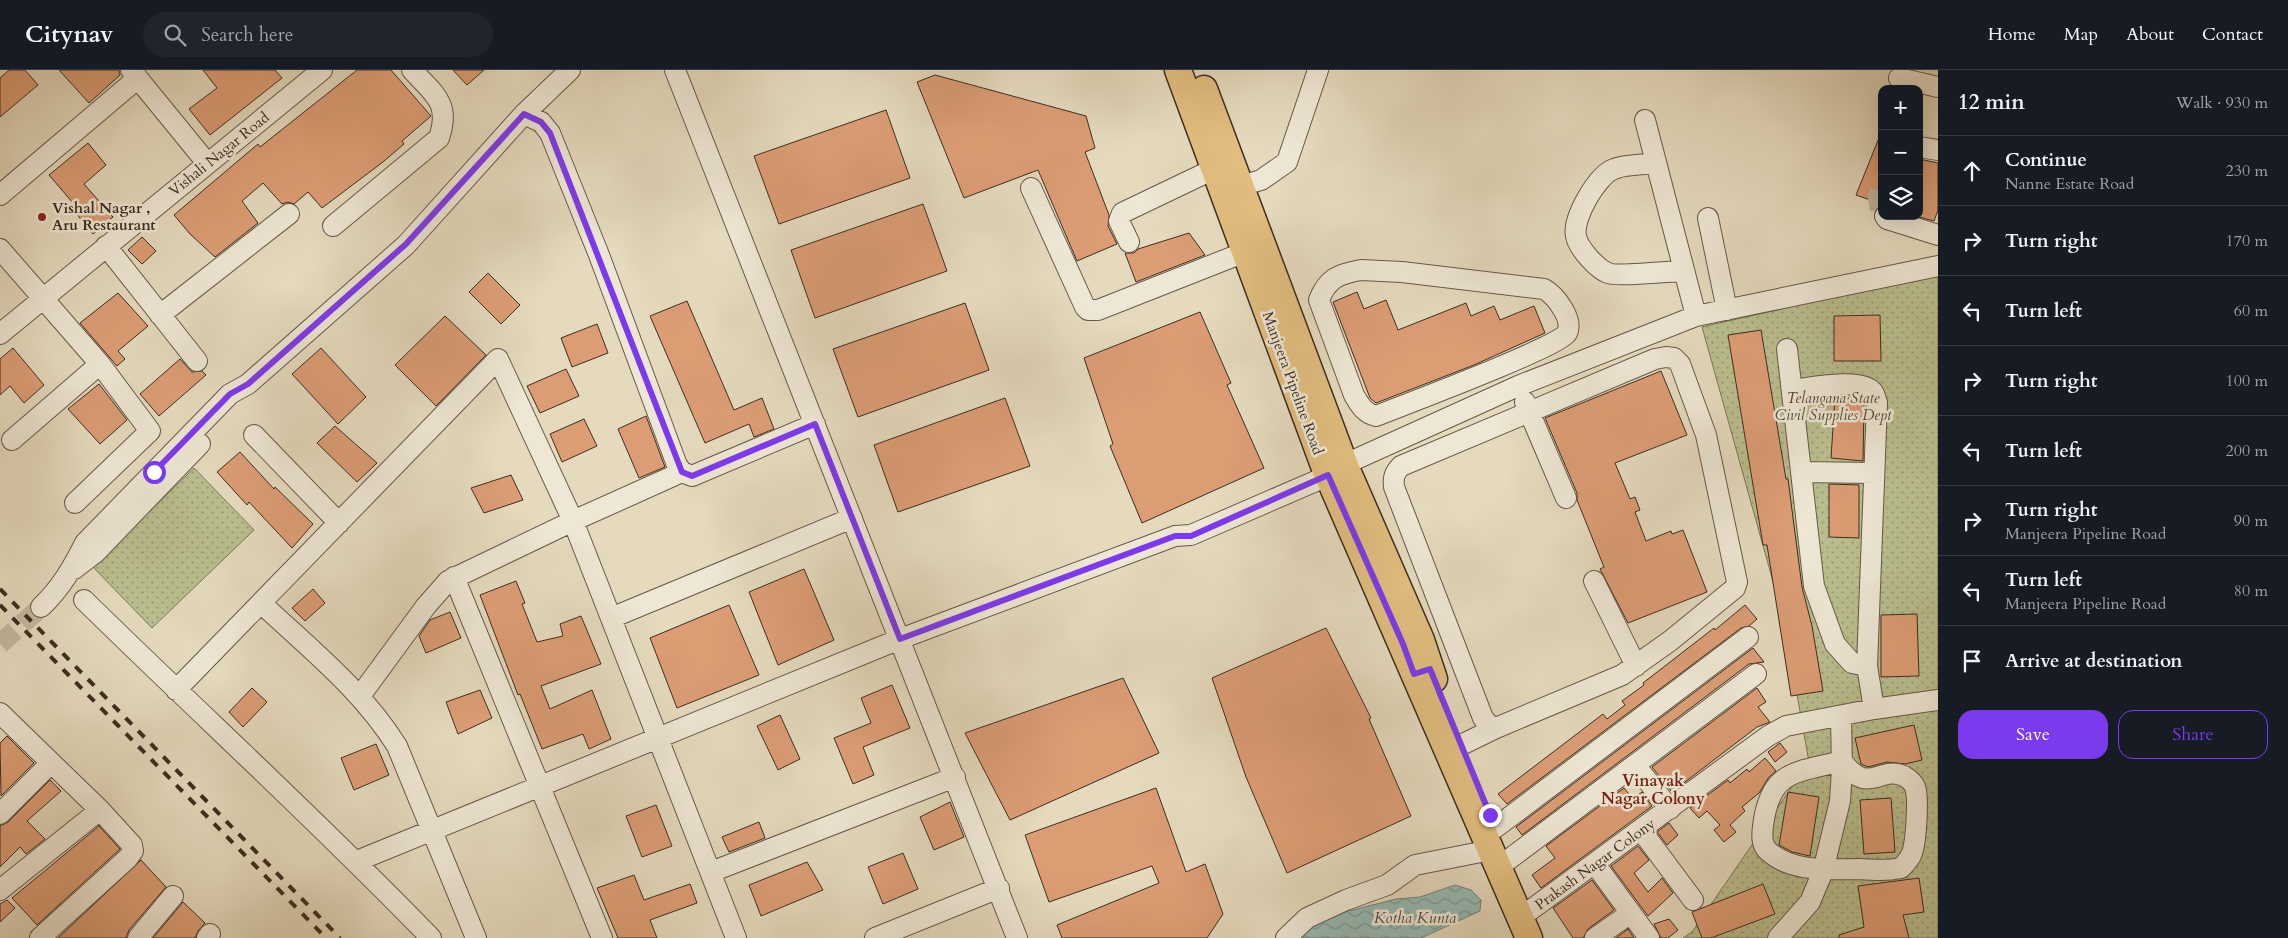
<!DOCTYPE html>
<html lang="en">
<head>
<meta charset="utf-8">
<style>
	body { margin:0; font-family:Cardo,serif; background:#20242c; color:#f1f3f6 }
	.controls { position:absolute; right:15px; top:15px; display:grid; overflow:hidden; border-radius:10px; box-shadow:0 5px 20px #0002 }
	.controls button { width:45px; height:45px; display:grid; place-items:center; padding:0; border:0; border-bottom:1px solid #363941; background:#171b24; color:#f1f3f6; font:25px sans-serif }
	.stop { position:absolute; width:15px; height:15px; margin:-11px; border:4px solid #7c3aed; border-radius:50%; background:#fff }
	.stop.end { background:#7c3aed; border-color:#fff; box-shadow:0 1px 5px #0008 }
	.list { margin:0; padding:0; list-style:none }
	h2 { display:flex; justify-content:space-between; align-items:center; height:65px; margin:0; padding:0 20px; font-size:21px }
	h2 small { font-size:16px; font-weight:400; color:#9ea1a6 }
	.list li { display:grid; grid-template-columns:32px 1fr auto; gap:15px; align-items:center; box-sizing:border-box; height:70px; padding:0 20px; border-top:1px solid #363941 }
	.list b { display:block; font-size:19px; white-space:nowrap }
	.list p { margin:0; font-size:16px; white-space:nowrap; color:#9ea1a6 }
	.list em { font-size:16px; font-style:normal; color:#9ea1a6 }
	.actions { display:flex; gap:10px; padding:15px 20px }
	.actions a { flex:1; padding:11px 0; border:1px solid #7c3aed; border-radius:15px; text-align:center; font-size:18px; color:#7c3aed }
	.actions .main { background:#7c3aed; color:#fff }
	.icon { flex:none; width:28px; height:28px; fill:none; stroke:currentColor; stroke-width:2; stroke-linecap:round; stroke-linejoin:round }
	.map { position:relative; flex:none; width:1938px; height:868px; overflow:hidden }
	header { display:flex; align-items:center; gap:30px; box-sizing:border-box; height:70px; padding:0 25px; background:#171b24; border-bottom:1px solid #363941 }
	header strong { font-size:24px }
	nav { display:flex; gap:28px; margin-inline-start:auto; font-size:18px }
	.search { width:350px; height:45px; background:#20242c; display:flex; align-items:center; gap:12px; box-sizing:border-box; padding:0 18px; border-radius:28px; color:#9ea1a6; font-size:19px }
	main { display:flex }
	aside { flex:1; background:#171b24 }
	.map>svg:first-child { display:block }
	.green { fill:url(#green-dots); stroke:#7c7658 }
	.water { fill:url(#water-waves); stroke:#728279 }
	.building { fill:#dc9d75; stroke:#3d2d21 }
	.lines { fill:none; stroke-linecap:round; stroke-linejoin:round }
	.minor-tunnel { stroke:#c3b79f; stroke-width:20; stroke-dasharray:20 10; stroke-linecap:butt }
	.minor-casing { stroke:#675848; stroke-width:22 }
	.major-casing { stroke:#3d2d21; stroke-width:29 }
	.minor { stroke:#eee7d5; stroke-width:20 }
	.major { stroke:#e2bd7f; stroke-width:26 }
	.rail { stroke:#3d2d21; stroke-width:4; stroke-dasharray:9 9; stroke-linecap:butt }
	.route { stroke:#7c3aed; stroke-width:6 }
	.poi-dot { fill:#8f2418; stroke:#eee7d5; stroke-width:2 }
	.labels { text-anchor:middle; stroke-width:5; stroke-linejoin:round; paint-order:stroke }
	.street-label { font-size:15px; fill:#3d2d21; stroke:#eee7d5 }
	.poi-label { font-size:15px; font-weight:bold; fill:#3d2d21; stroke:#eee7d5; text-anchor:start }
	.park-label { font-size:15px; font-style:italic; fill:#564a37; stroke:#eee7d5 }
	.neighbourhood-label { font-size:16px; font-weight:bold; fill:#7a1f14; stroke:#eee7d5 }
	.water-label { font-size:16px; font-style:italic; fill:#535046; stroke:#eee7d5 }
</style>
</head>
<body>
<header>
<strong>Citynav</strong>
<div class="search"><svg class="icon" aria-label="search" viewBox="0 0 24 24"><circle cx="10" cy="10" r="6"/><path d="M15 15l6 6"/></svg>Search here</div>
<nav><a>Home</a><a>Map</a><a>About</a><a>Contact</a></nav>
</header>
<main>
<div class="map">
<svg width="1938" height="868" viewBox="0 0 1938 868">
	<defs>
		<pattern id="green-dots" width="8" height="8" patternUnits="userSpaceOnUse" patternTransform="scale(1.25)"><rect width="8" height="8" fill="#babe8e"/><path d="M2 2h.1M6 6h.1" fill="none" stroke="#989b74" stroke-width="1.8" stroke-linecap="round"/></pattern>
		<pattern id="water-waves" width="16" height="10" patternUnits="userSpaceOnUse" patternTransform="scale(1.25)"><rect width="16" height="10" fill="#96bab4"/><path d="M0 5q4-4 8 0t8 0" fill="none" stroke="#7c9892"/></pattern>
	</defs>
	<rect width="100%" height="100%" fill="#e5dabe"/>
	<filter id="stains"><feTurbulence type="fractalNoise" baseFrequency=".004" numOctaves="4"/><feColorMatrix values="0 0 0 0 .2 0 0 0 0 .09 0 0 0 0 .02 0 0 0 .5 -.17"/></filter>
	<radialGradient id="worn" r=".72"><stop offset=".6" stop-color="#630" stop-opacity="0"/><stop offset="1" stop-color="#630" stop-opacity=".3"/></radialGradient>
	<path class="green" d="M1938,203v665h-255l9,-6 117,-170 -25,-141 -82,-294z
		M194,398l60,62 -102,98 -59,-61z"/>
	<path class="water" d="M1455,815l16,5 10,10 -1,11 -59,27h-132l45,-26 19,-2 43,-11 24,-2z"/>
	<path class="building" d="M9,0h16l13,15 -38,32v-39z
		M59,0h60l1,5 -31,28z
		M203,0h72l7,8 -72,57 -21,-26 28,-21z
		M357,0h34l40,46 -29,25 2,3 -21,18 -61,46 -14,-16 -14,12 -6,-2 -6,2 -19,-21 -21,18 16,22 -43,34 -25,-23 -16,-19 84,-71 2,3z
		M453,0h31l-17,15z
		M935,5l151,41 9,32 -10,4 24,63 -1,11 9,18 -40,17 -39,-91 -74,28 -47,-116z
		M886,40l24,68 -131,46 -25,-68z
		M1881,63h1v71l-26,-9z
		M88,73l18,22 -22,19 29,33 -20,17 -23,-28 3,-3 -24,-28z
		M1919,89l19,4v47l-4,11 -15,-4z
		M923,134l24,67 -132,47 -24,-68z
		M1189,163l16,22 -69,27 -11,-29h9l4,-4z
		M142,167l14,14 -14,13 -14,-14z
		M488,203l32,32 -19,19 -32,-32z
		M1357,222l7,17 22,-9 12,30 68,-27 5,13 23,-10 6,14 34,-14 11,27 -71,32 -98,38 -6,-5 -37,-96z
		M118,223l30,33 -30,25 7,8 -8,7 -37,-43z
		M687,231l47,109 28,-12 12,31 -20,8 -5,-13 -44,19 -55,-127z
		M965,233l24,67 -131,47 -25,-68z
		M1200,242l31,71 -4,2 37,83 -122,55 -32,-77 3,-2 -29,-86z
		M1880,245l1,46h-47v-45z
		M445,246l41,39 -50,51 -41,-41z
		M597,254l11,29 -36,14 -11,-29z
		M1761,260l25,149h2l14,108 10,39 11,65 -32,5 -24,-151h-4l-35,-210z
		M13,278l31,37 -20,18 -14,-17 -10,9v-36z
		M321,278l45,49 -28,27 -46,-50z
		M180,289l12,13 10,-1 4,4 -47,41 -19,-22z
		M566,299l13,27 -39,17 -13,-27z
		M1661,301l26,64 -72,28 15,36 5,-2 5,13 -5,2 11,29 25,-10 1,3 11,-4 24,62 -79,31 -27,-52 -1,-2 4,-2 -27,-67v-7l-32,-75z
		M99,314l28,36 -27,24 -32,-35z
		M1835,327l29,3 -1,61 -32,-3z
		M1005,328l25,68 -132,46 -24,-67z
		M646,346l19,51 -26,11 -21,-49z
		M584,349l13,27 -35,16 -12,-28z
		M335,356l42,37 -20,19 -40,-39z
		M240,382l34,37 1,-2 38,37 -21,24 -43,-46 -2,3 -30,-33z
		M511,405l12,25 -39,13 -13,-25z
		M1829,414l30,1v53l-30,-1z
		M804,499l30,71 -56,25 -29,-73z
		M516,511l9,22 -3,1 15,38 26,-6 -3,-12 21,-8 20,48 -60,22 9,23 42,-19 19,49 -22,10 -6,-15 -41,15 -22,-55 -2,1 -38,-100z
		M313,519l12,14 -20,18 -13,-13z
		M729,535l30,70 -82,33 -27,-70z
		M1745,535l12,14 -8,7 -8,2 -234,176 -9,-10 105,-80 4,5 18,-14 -3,-4 22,-16 -1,-2 71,-55 1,2z
		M450,542l11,26 -35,15 -7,-17 11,-16z
		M1917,544l2,62 -38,1v-62z
		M1326,558l45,90 -2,1 42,97 -124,57 -41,-96 -34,-99z
		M1753,578l11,14 -15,2 -227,171 -6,-8z
		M1123,608l36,75 -149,67 -45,-87z
		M892,615l18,43 -47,19 11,28 -21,9 -19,-46 37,-15 -10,-25z
		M252,618l15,14 -24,25 -14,-15z
		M1757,618l9,14 -8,5 12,15 -13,5 -85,65 -20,-25z
		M480,620l12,28 -34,16 -12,-32z
		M780,645l20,44 -22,11 -21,-44z
		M1914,655l8,35 -17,4 -18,-2 -19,5 -7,-3 -6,-26z
		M7,666l27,27 -33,33 -1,-53z
		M1780,673l7,9 -12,10 -7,-10z
		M376,674l13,31 -35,15 -13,-32z
		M1765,688l11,13 -7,6 -10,16 -17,14 3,4 -15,14 6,7 -12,10 -10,-12 6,-5 -13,-14 -8,7 -9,-10 38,-28 2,3 17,-14 2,3z
		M50,710l11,11 -34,30 18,18 -19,15 -6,-7 -20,20v-41l8,-4z
		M1156,718l30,84 19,-8 18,50 -16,24h-145l-5,-13 102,-42 -7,-17 -103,36 -24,-67z
		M1624,718l9,11 9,-7 10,14 -111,82 -9,-13 23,-17 -9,-12z
		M1788,722l31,5 -9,59 -18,-4 -13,-7z
		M1891,728l4,54 -31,2 -4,-54z
		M950,732l14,35 -30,13 -14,-33z
		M656,735l16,41 -30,11 -16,-41z
		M759,752l6,16 -36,14 -7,-15z
		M1669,753l9,12 -11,10 -10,-13z
		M99,756l21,23 -83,76 -25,-27z
		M1638,776l11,14 -15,13 14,19 14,-14 11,15 -25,23 -37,-50z
		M903,783l15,36 -35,15 -15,-37z
		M141,790l25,27 -37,43 -3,8h-68z
		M807,792l16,28 -62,26 -12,-31z
		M634,805l10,25 46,-16 7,19 -47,17 7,18h-39l-21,-50z
		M1919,808l5,34 -21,3 6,23h-70v-3l25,-8 -6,-41z
		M1592,810l22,30 -26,19 -5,9h-10l-20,-30z
		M1763,814l12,30 -64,24h-9l-10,-26z
		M7,830l8,8 -15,14v-18z
		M183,832l22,21 -7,8 -3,7h-42z
		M1669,849l9,11 -10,8h-7l-7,-14z
		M1628,859l6,9h-18z"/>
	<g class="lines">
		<path class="minor-tunnel" d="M1880,140l-2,-13 4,-14
			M0,574l41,-37"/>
		<g class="minor-casing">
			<path id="minor" d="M131,0l76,93
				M675,0l342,868
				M1899,8l39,9
				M524,44l17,8 9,11 49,122 78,210 5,7 10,4 123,-52
				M1645,50l51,196
				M1919,77l19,3
				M1656,93c-13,2 -30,1 -42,6 -17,6 -42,50 -38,67 2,12 21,33 32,37 8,4 63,-2 76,-2
				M1240,116l21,-6 26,-18 31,-92
				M1031,118l54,119 3,3h10l147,-58
				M0,125l138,-117
				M1885,146l2,3 51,16
				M1708,148l19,92
				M333,156l106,-88c12,-35 -5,-44 -27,-68
				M1129,172l-10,-21 3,-8 92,-44
				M106,176l91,115
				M0,179l100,115 50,67 -75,72
				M1361,200l41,2 142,17c11,6 30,30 23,44 -6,13 -166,73 -191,83 -12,-3 -16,-11 -22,-21l-35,-95c8,-21 19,-26 42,-30z
				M160,245l129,-101
				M0,264l322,-264
				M1787,279l27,237 21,58 17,19 15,3
				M1666,287l8,1 6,6 26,71 31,147 -2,6 -65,53 -48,34 -126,53 -7,-3 -6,-7 -89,-231c-1,-9 0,-14 7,-21l254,-107z
				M1792,320c17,-2 70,-13 81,2 2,3 3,8 4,11l-10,263 7,43
				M1525,332l41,96
				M254,365l85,88
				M12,370l88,-76
				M1801,402l73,1
				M74,499l22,-17 104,-108
				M454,507l148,361
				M1594,511l42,85
				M84,530c115,113 235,222 347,338
				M261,533c48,45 101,87 136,143l79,192
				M41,537c20,-19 32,-40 44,-64l145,-149 18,-10 158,-139 118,-131 46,-44
				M611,548l241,-100
				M176,620l322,-331 75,162 163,417
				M360,626l66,-90 22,-25 125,-60 109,-49
				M0,643l100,97 32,35 1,6 -5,7 -88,80
				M1461,675l35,-17
				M1842,691c27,36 37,4 62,15 5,3 9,6 11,11 4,11 1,55 -3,66 -2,6 -7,11 -11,15 -14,3 -28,2 -42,1 -30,0 -67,4 -91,-18 -7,-6 -6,-17 -5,-25 7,-57 33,-53 79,-65z
				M1635,695l35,44
				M0,744l51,-51
				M1495,758l253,-191
				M1641,760l52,70
				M1508,790l248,-186
				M357,791l543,-222 275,-103 16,-1 155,-67 6,-7 166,-75 178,-70 242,-50
				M1595,794l54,74
				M711,802l244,-95
				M0,820l100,-80
				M1521,847l247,-181 18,-10 88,-17 64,-9
				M138,868l35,-42
				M207,868l3,-4
				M875,868l124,-50
				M1286,868l21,-20 39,-18 41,-15 28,-20 76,-15
				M1595,868l36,-25
				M1778,868l32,-36 13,-31 17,-70 2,-32 -1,-53"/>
		</g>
		<g class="major-casing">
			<path id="major" d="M1178,0l148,401 203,467
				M1204,19l142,379 75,172 13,39"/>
		</g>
		<use href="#minor" class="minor"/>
		<use href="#major" class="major"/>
		<path class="rail" d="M0,519l340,349
			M0,535l326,333"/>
	</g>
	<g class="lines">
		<path class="route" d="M154,402l76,-78 18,-10 158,-140 118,-130 17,8 9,11 132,339 10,4 123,-52 85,215 275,-103h16l137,-61 75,169 11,30 16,-5 60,146"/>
	</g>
	<circle class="poi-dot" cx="42" cy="147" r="5"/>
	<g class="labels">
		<g class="street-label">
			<text transform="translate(219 84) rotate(-39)" y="5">Vishali Nagar Road</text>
			<text transform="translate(1293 313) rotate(70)" y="5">Manjeera Pipeline Road</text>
			<text transform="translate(1595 794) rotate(-36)" y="5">Prakash Nagar Colony</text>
		</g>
		<g class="poi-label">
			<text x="52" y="143">Vishal Nagar ,<tspan x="52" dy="17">Aru Restaurant</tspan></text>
		</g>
		<g class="park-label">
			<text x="1833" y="333">Telangana State<tspan x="1833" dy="17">Civil Supplies Dept</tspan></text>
		</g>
		<g class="neighbourhood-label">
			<text x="1653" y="716">Vinayak<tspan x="1653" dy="18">Nagar Colony</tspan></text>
		</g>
		<g class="water-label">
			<text x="1415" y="853">Kotha Kunta</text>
		</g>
	</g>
	<rect width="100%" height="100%" filter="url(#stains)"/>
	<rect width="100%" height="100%" fill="url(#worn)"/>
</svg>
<div class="controls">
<button>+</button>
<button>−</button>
<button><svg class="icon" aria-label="layers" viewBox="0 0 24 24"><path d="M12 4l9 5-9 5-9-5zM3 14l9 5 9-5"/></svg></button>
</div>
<div class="stop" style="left:154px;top:402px"></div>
<div class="stop end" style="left:1490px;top:745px"></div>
</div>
<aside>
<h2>12 min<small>Walk · 930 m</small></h2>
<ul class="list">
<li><svg class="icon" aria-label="ahead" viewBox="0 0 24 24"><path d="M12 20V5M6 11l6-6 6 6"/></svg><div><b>Continue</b><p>Nanne Estate Road</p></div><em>230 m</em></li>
<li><svg class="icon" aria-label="right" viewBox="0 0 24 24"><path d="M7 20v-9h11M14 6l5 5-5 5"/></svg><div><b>Turn right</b></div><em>170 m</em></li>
<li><svg class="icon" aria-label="left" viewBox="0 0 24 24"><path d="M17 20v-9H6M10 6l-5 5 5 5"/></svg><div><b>Turn left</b></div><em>60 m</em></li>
<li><svg class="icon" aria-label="right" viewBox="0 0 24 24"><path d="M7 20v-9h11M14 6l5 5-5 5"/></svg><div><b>Turn right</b></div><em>100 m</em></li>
<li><svg class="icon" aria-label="left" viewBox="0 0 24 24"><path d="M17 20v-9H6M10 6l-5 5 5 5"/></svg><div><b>Turn left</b></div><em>200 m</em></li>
<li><svg class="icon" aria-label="right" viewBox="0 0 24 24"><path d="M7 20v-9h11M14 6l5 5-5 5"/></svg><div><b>Turn right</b><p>Manjeera Pipeline Road</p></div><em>90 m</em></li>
<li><svg class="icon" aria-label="left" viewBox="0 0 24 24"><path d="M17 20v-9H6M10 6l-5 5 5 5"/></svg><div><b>Turn left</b><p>Manjeera Pipeline Road</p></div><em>80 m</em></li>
<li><svg class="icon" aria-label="arrive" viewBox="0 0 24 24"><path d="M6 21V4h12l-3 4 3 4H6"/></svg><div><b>Arrive at destination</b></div></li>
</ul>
<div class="actions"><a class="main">Save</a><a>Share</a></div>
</aside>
</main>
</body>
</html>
